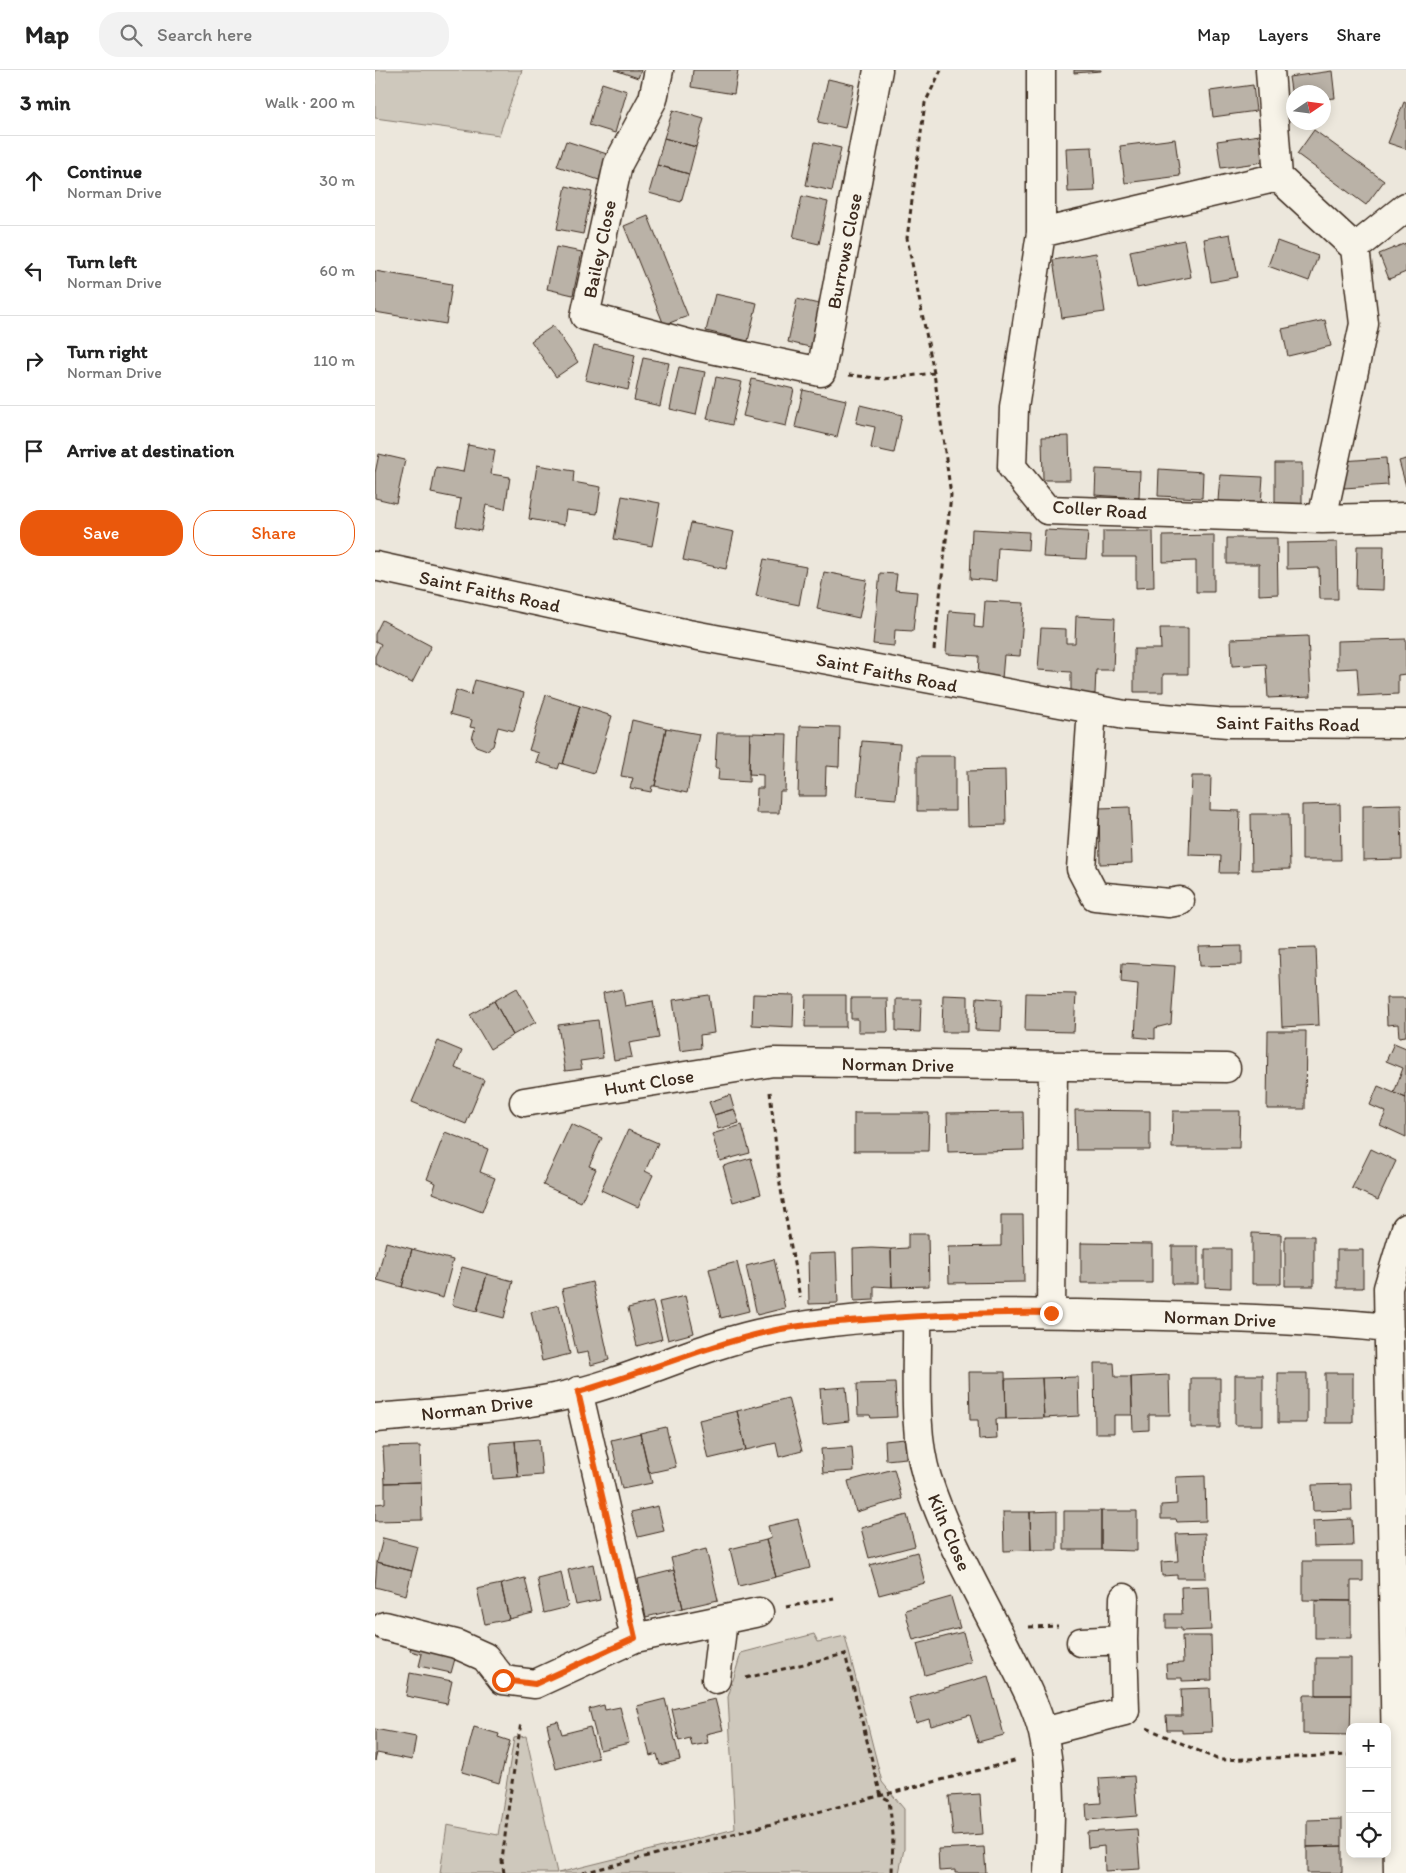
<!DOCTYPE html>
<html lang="en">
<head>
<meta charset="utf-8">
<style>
	body { margin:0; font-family:Itim,sans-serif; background:#f2f2f2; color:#222 }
	.controls { position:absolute; right:15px; bottom:15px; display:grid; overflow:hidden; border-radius:10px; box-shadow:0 2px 12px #0003 }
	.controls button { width:45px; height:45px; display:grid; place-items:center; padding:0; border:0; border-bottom:1px solid #e0e0e0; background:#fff; color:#222; font:25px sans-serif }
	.compass { position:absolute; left:911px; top:15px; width:45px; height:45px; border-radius:50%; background:#fff; box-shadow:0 2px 12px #0003; rotate:77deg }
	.stop { position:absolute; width:15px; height:15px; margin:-11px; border:4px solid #ea580c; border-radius:50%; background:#fff }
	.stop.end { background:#ea580c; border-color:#fff; box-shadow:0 1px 5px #0008 }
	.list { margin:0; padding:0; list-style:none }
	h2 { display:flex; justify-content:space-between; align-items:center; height:65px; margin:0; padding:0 20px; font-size:21px }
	h2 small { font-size:16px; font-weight:400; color:#767676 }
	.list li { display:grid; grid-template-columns:32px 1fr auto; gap:15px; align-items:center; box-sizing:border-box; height:90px; padding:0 20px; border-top:1px solid #e0e0e0 }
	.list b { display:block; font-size:19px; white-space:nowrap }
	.list p { margin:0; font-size:16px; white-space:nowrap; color:#767676 }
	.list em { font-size:16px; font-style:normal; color:#767676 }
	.actions { display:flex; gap:10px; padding:15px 20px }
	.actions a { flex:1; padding:11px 0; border:1px solid #ea580c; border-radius:20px; text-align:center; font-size:18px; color:#ea580c }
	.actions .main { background:#ea580c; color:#fff }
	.icon { flex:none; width:28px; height:28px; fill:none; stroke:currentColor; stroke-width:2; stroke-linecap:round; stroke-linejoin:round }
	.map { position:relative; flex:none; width:1031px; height:1803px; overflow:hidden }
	header { display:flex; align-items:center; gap:30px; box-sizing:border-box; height:70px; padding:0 25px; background:#fff; border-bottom:1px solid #e0e0e0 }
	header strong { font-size:24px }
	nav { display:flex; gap:28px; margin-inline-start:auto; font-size:18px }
	.search { width:350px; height:45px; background:#f2f2f2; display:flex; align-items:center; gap:12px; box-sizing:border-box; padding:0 18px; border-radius:20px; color:#767676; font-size:19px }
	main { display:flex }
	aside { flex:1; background:#fff }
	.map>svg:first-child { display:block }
	.green { fill:#cec8bc; stroke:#84796d }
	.building { fill:#bab2a7; stroke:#3b2a1e }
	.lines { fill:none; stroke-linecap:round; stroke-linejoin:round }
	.minor-casing { stroke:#3b2a1e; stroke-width:31 }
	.path { stroke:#3b2a1e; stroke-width:3; stroke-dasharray:5 4; stroke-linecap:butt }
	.minor { stroke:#f7f3e8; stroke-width:28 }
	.route { stroke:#ea580c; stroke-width:6 }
	.labels { text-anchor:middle; stroke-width:4.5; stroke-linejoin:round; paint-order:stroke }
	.street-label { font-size:19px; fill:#3b2a1e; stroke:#f7f3e8 }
</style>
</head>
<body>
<header>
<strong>Map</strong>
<div class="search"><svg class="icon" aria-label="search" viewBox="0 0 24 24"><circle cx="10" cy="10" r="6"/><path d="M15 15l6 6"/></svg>Search here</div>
<nav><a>Map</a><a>Layers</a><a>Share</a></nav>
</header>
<main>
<aside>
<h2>3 min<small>Walk · 200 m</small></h2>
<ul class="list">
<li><svg class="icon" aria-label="ahead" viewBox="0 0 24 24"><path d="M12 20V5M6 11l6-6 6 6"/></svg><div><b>Continue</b><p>Norman Drive</p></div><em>30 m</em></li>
<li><svg class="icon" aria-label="left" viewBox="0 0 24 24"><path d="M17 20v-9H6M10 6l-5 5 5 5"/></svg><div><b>Turn left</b><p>Norman Drive</p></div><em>60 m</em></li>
<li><svg class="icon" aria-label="right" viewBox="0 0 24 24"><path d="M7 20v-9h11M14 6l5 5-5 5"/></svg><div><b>Turn right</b><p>Norman Drive</p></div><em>110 m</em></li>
<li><svg class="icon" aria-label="arrive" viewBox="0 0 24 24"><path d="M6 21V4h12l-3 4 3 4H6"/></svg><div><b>Arrive at destination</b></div></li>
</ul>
<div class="actions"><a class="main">Save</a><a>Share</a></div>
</aside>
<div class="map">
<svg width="1031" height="1803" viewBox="0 0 1031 1803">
	<rect width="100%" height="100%" fill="#ece7dc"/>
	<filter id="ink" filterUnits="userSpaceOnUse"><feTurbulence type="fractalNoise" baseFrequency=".02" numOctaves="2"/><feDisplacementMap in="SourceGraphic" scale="10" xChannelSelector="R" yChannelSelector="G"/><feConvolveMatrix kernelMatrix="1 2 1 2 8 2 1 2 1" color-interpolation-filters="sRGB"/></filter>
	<g filter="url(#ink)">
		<path class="green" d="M0,0h147l-23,65 -124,-17z
			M439,1564l4,8 27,-6 37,146 22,27v40l-5,24h-341l177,-44 -7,-132 13,-44z
			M151,1666l31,137h-117l7,-48 51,10 16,-97z"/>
		<path class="building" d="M240,0h26l-3,8z
			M318,0h45l-4,24 -43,-7z
			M699,0h27v1l-27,2z
			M957,1l3,27 -12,1v-7h-30v12l-4,-27z
			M453,9l26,6 -9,43 -27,-6z
			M227,13l25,8 -12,42 -26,-8z
			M878,15l3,26 -43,6 -3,-26z
			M1029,32l2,1v46l-18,-6z
			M298,40l31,9 -8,28 -32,-9z
			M939,60l70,51 -18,24 -69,-51z
			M885,65l4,27 -43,6 -4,-27z
			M289,68l32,9 -7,27 -32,-9z
			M800,69l5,37 -55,7 -5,-37z
			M191,71l41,13 -8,26 -42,-14z
			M440,72l26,6 -9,43 -26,-6z
			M717,77l3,44 -27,1 -2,-44z
			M282,95l32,9 -8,28 -32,-9z
			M191,116l26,6 -9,42 -26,-5z
			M427,126l26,6 -9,42 -26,-6z
			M273,146l40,100 -24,9 -40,-99z
			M855,164l8,43 -27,5 -7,-43z
			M809,170l7,37 -54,11 -7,-37z
			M902,171l41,15 -9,25 -41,-15z
			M1031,173v29l-17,7 -10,-25z
			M181,177l26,5 -9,43 -26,-6z
			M721,183l9,59 -43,6 -9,-58z
			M0,201l77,13 -6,40 -71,-12z
			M340,224l42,9 -9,38 -42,-10z
			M422,229l26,6 -9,43 -26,-6z
			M950,250l6,26 -43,10 -6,-27z
			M178,256l25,36 -22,15 -25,-36z
			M219,275l41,10 -7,35 -43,-10z
			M268,288l26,5 -9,43 -26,-6z
			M304,297l26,5 -9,43 -26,-6z
			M341,307l26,5 -10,43 -25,-6z
			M377,309l42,10 -8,37 -43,-10z
			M428,320l43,10 -9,37 -42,-10z
			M485,335l42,10 -8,38 -23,-5 4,-21 -19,-4z
			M694,366l1,44h-27l-1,-43z
			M93,375l27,5 -4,24 19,3 -5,32 -19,-4 -5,26 -25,-5 5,-27 -30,-6 5,-26 27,5z
			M4,384l26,6 -9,43 -21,-5v-25z
			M1011,388l2,27 -44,3 -2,-27z
			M1031,389v27l-7,-25z
			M900,393h27v44h-27z
			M162,395l37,6 -1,11 28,5 -4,27 -31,-4 -2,15 -35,-6z
			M721,399l44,2 -1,27 -44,-3z
			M784,399l44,3 -1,26 -44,-2z
			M845,405l43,2 -2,27 -43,-3z
			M247,426l38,7 -8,43 -38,-7z
			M316,453l43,9 -8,37 -43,-9z
			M597,459l57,3 -1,18 -30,-2 -2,33 -26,-2z
			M670,460l43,2 -2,27 -43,-2z
			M728,461h50l1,56 -18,1v-31h-33z
			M839,465v57h-18v-31l-33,1v-26z
			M852,468h50l1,56 -19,1v-31h-32z
			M962,472l1,57h-18l-1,-31 -32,1v-26z
			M982,476h27l-1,44 -27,-1z
			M389,489l42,8 -7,38 -43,-9z
			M449,502l43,8 -8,38 -42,-9z
			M505,503l17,1 -2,16 22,2 -4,39 -18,-1 -1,16 -21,-2z
			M610,531l39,2 -4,53 -16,-1 -2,24 -24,-2 1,-21 -33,-2 3,-43 26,2 -1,14 9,1z
			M701,546l39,2 -2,52h-17l-1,24 -24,-1v-21l-33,-2 3,-42 25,1v14h9z
			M7,550l49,26 -19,37 -37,-19v-8l6,-12 -6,-3v-7z
			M785,558h28v46h-25v18h-29v-43h27z
			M933,566l3,60 -43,2 -2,-34 -34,2 -1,-27z
			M1031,569v35l-8,1v19l-39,2 -2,-28 -20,1v-28z
			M100,610l49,13 -10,38 -16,-4 -5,19 -6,4 -11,-4 -4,-7 3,-11 -5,-1 2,-7 -22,-6 6,-24 15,5z
			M171,625l34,11 -17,58 -3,-1 -2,6 -22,-7 3,-9 -10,-3z
			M205,636l32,10 -18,57 -31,-9z
			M257,650l34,8 -11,58h-3l-1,6 -21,-4 3,-10 -12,-2z
			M425,656l40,1 -1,40 -13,-1 -1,30h-27z
			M291,658l33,6 -12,59 -32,-7z
			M342,663h33l-1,49 -31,-2 1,-12h-4z
			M375,663l37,1 -2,57h-5l-1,22h-23l1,-25h6v-13l-14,-1z
			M487,671l38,3 -4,55 -39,-3z
			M542,686h38v55h-38z
			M630,700l1,55 -38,1 -1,-55z
			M817,706h19l-1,34 30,1 -2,62h-18l1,-17 -32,-1z
			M965,734l1,56h-39v-55z
			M1026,734l1,55 -39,1v-55z
			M755,737l2,56 -32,1 -1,-56z
			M876,744h38l1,55 -38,1z
			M867,876v19l-42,1 -1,-19z
			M941,877l3,78 -37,2 -3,-79z
			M747,893l53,3 -4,58 -16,4v11l-20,-2 3,-53 -17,-2z
			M142,918l19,34 -23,13 -19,-34z
			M247,919l3,17 28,-5 6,37 -30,5 3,14 -18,3 -11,-67z
			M651,923l50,1 -2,38 -49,-1z
			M378,924l41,1 -1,32 -41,-2z
			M334,925l5,38 -14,2 1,13 -21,3 -7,-51z
			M431,925h40v32h-41z
			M568,925l25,1v36h-26z
			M602,927l25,2 -1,32 -26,-1z
			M476,928h36l1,34h-30v-13h-7z
			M1011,928h20v38l-7,1 -1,-13 -11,1z
			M521,929h25l-1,33 -24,-1z
			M119,931l19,34 -23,14 -20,-34z
			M223,950l5,38 -23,3 2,8 -17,2 -7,-46z
			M893,961h38l-1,78h-38z
			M63,971l24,10 -7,17 29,12 -18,44 -54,-22z
			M1019,973l12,5v50l-12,-5 9,-25 -17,-7z
			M1003,1016l28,12v39l-26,-12 6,-13 -16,-7z
			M355,1025l4,14 -20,6 -5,-13z
			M359,1039l5,14 -21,6 -4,-14z
			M700,1040l75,1v39h-74z
			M798,1041h67l-1,37h-67z
			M648,1042l1,38 -76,2 -1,-39z
			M479,1043h75l-1,38h-74z
			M196,1054l31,14 -13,28 7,3 -15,33 -38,-17z
			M367,1055l8,28 -30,8 -8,-27z
			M253,1060l30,13 -13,28 8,4 -15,32 -37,-17z
			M70,1062l43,17 -8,23 15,6 -13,34 -49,-19 3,-10 -9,-4z
			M996,1079l25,12 -18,39 -26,-12z
			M376,1088l10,36 -28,8 -10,-36z
			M626,1145h22l1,67 -75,1 -1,-36 53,-1z
			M877,1163l29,1v50h-29z
			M533,1164h20l1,52 -37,1 -1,-38 17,-1z
			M910,1166h29v50h-29z
			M11,1172l26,7 -10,38 -25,-7z
			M706,1173l71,1v39h-71z
			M797,1176h26v38h-26z
			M497,1178l19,1 1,38 -18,-1v14l-20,1 -1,-52z
			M37,1179l41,11 -10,38 -41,-11z
			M830,1179h26v39l-26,-1z
			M962,1180h26v38h-26z
			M461,1183l2,50 -29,1 -1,-50z
			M399,1189l11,49 -28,7 -11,-49z
			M362,1192l12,49 -28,7 -12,-49z
			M87,1197l25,7 -10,37 -25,-6z
			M112,1204l26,7 -9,37 -27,-7z
			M217,1212l17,78 -18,5 -3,-13 -11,2 -15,-65z
			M310,1226l9,37 -26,7 -9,-38z
			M278,1232l9,37 -25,7 -9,-38z
			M184,1235l11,49 -28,7 -11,-49z
			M719,1293h20l1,14h16l1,38h-18v18h-19z
			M594,1302h36l1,47h-10l1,20 -18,1 -1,-20h-8z
			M903,1303h29v50h-29z
			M950,1303h28v50h-28z
			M794,1305l1,40h-21v15l-16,1 -2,-54z
			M860,1305h28v50h-28z
			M703,1307l1,39 -35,2 -2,-40z
			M667,1308l2,40 -38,1 -1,-40z
			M816,1308h29v50h-29z
			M520,1313l2,34 -26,1 -1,-3h-12l-1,-31z
			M471,1317l3,34 -26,3 -3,-35z
			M413,1328l14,53 -23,6 -3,-14 -30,7 -9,-39z
			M362,1341l9,39 -38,9 -9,-39z
			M291,1357l10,40 -27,6 -9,-40z
			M265,1363l12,50 -30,6 -11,-49z
			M164,1369l3,36 -24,2 -3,-36z
			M530,1369l1,19 -20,2 -1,-19z
			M140,1371l3,36 -25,2 -3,-36z
			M45,1376l1,36 -36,1 -2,-36z
			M477,1377l2,24 -31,2 -2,-24z
			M519,1399l8,30 -46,13 -8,-31z
			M830,1406l1,45 -29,1 -1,-3h-15v-14l16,-1 -1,-27z
			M46,1412l1,38 -47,1v-17l10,-1v-20z
			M976,1414l1,26 -39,1 -1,-26z
			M283,1436l6,25 -26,6 -7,-25z
			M682,1441v39h-26l-1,-38z
			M689,1441h37v39h-37z
			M726,1441h36v40l-36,-1z
			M628,1442h27l1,38 -27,1z
			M532,1445l8,31 -46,12 -8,-30z
			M423,1449l12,49 -34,9 -10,-37 5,-2 -3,-12z
			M977,1449l1,27 -39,1 -1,-26z
			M830,1463l1,45h-29v-3l-15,1 -1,-14 17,-1 -2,-27z
			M8,1468l35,9 -6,24 -35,-9z
			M391,1470l10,37 -37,9 -9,-37z
			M331,1479l12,51 -35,8 -12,-50z
			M542,1482l8,31 -46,12 -9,-30z
			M928,1491h60v20h-12v20l-48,-1z
			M2,1492l35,9 -6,24 -31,-8z
			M218,1494l7,36 -24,5 -8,-35z
			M299,1500l9,38 -37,9 -8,-38z
			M186,1502l7,35 -24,6 -7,-35z
			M150,1508l8,35 -24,6 -8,-35z
			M126,1514l8,35 -24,5 -8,-35z
			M834,1516l2,44 -30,1v-3h-15v-14h16l-1,-27z
			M576,1527l9,31 -47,12 -8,-30z
			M940,1531h36v37h-36z
			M588,1562l8,30 -46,13 -8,-31z
			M807,1566h29l1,44 -30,1v-3h-15l-1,-14 17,-1z
			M38,1567l45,11 -7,25 -32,-7 3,-12 -12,-3z
			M941,1588h35v37h-35z
			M35,1603l42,8 -5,23 -41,-8z
			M613,1606l16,59 -26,7 -8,-27 -39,11 -2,-7 -13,4 -7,-25z
			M835,1618l2,44 -30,1v-3h-15l-1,-14h16l-1,-27z
			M928,1625h48l-1,40 -47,-1z
			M290,1629l15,61 -20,5 -3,-11 -7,2 -13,-50z
			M340,1629l8,31 -17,4 2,9 -16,3 -2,-8 -11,3 -7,-32z
			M229,1635l1,5 15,-3 9,36 -29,7 -11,-41z
			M183,1651l4,13 28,-7 8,31 -42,11 -8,-31 2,-1 -3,-13z
			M99,1657l25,7 -1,3 12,4 -11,42 -37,-11z
			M0,1659l41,8 -4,23 -35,-7 -2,8z
			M759,1706l3,40 -50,4 -1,-16 15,-1 -2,-25z
			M605,1724l3,40 -30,2 -4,-40z
			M967,1749v27l-35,1v-27z
			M762,1759l3,40 -35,2 -1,-25 -16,2 -1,-16z
			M967,1776v27h-35v-26z
			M609,1777l2,26h-31v-3l-16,1 -1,-22z"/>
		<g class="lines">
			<g class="minor-casing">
				<path id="minor" d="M284,0l-6,29 -35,65 -33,152 112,30 124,26 57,-302
					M666,0v163l-27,175 -2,59 35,43 275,9 84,-2
					M895,0l8,107
					M666,163l237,-56 77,71 9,76 -42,195
					M980,178l51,-41
					M0,496l313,68 437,81 103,8 178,1
					M717,639l-11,160 14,27 74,7 11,-2
					M149,1032l249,-40 453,6
					M676,1243l2,-247
					M542,1246c1,52 -5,113 10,162 21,65 56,121 85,182 12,23 25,48 31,73 10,46 7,94 5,140
					M203,1321l57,247 124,-26
					M0,1348c61,-5 124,-9 184,-21 73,-15 139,-52 212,-66 115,-21 234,-19 350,-16 89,2 179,4 268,13
					M10,1556l71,18 29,13 18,23 32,4 100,-46
					M706,1572l42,-2
					M341,1609l7,-59
					M668,1662l82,-21 -2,-71 1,-42
					M1023,1803l-10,-585 18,-60"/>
			</g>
			<path class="path" d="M474,305l35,4 50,-6
				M559,580l17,-155 -17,-122 -27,-135 18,-135 16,-33
				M395,1022l10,92 20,114
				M411,1537l48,-9
				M654,1557l29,-1
				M371,1608l99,-24 36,142 8,4 4,34 -1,39
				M772,1658l72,32 131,-5
				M129,1803l-2,-12 7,-58 12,-81
				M208,1803l435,-113"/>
			<use href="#minor" class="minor"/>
		</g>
	</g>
	<g class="lines" filter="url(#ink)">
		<path class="route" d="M128,1610l32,4 100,-46 -57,-246c63,-18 124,-45 189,-60 35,-8 73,-10 109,-13 59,-4 116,-7 175,-6"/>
	</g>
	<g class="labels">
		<g class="street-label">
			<text transform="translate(224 179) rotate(-78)" y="7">Bailey Close</text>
			<text transform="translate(469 181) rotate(-79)" y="7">Burrows Close</text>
			<text transform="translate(725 439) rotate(4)" y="7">Coller Road</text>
			<text transform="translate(115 521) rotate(12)" y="7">Saint Faiths Road</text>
			<text transform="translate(512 602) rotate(11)" y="7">Saint Faiths Road</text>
			<text transform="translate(913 653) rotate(1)" y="7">Saint Faiths Road</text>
			<text transform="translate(523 994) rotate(1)" y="7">Norman Drive</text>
			<text transform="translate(274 1012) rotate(-9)" y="7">Hunt Close</text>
			<text transform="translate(845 1248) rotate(2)" y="7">Norman Drive</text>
			<text transform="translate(102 1337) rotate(-7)" y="7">Norman Drive</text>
			<text transform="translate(575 1462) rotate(67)" y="7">Kiln Close</text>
		</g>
	</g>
</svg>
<div class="controls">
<button>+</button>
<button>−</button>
<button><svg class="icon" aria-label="locate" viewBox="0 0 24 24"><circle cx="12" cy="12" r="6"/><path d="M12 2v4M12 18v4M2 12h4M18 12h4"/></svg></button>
</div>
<svg class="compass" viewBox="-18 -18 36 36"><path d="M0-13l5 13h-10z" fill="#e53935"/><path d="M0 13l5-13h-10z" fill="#767676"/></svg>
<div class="stop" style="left:128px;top:1610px"></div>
<div class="stop end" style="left:676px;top:1243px"></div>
</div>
</main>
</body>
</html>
